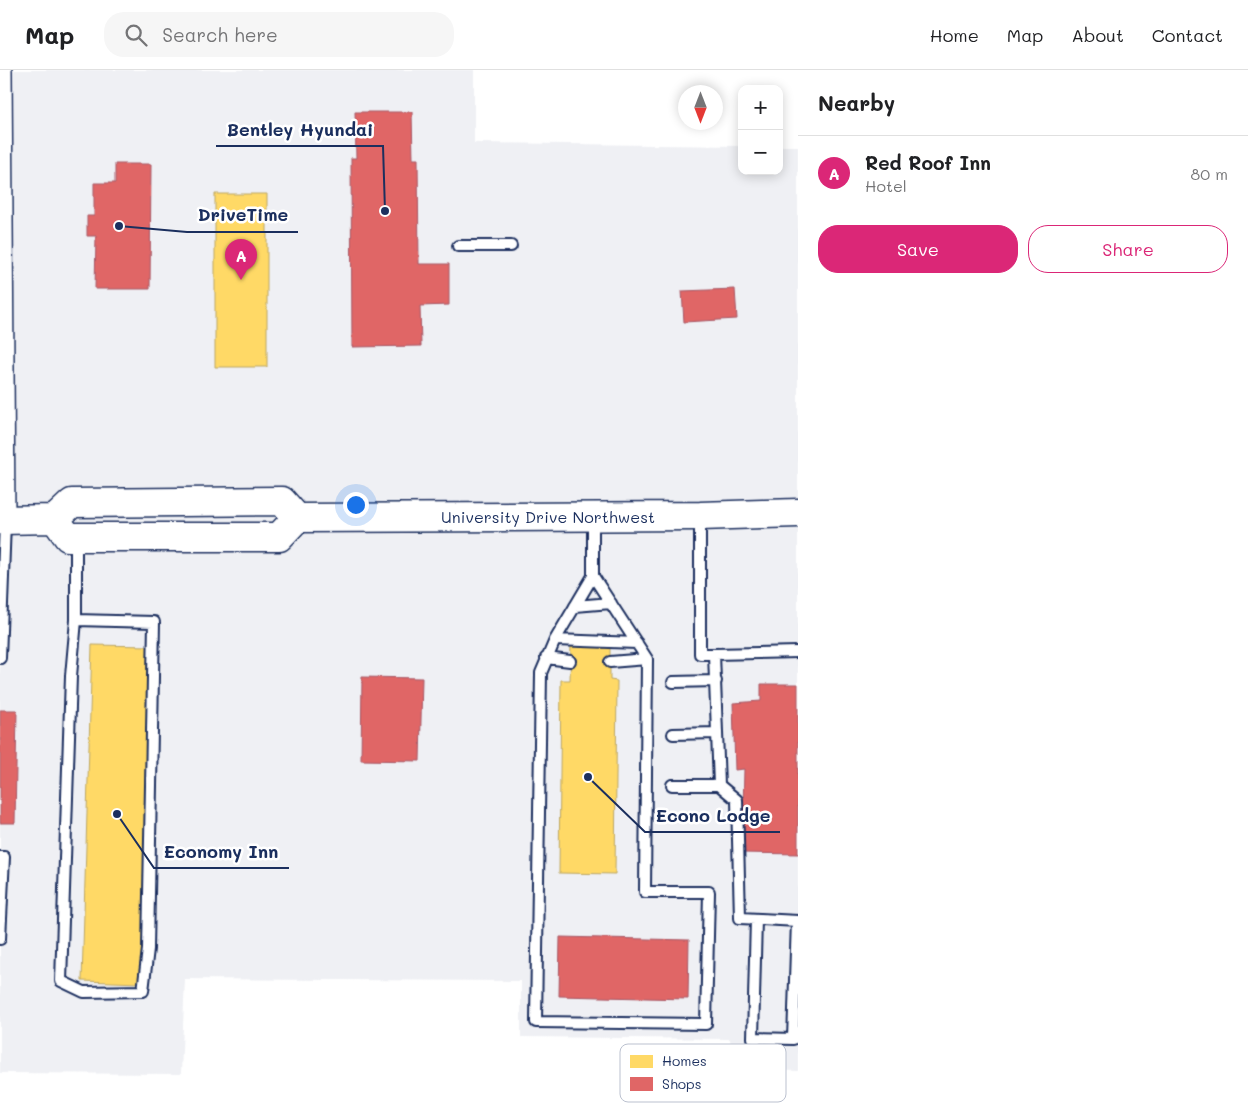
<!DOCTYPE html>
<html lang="en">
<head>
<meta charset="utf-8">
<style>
	body { margin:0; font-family:Mali,sans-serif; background:#f6f6f6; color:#202124 }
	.controls { position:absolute; right:15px; top:15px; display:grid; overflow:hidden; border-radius:10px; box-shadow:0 2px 12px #0003 }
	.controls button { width:45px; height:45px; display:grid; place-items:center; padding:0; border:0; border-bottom:1px solid #e0e0e0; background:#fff; color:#202124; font:25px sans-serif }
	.compass { position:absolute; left:678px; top:15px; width:45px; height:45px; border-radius:50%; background:#fff; box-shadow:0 2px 12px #0003; rotate:180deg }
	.you { position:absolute; left:355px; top:434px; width:18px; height:18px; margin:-12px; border:4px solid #fff; border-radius:50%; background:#1a73e8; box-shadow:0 0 0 8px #1a73e833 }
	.badge { display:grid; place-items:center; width:32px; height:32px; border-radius:50%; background:#db2777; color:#fff; font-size:16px; font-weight:700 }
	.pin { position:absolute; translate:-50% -41px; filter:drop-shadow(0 1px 2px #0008) }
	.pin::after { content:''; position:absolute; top:26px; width:18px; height:15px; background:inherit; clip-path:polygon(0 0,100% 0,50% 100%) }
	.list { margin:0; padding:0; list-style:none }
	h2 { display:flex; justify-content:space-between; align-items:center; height:65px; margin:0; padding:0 20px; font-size:21px }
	h2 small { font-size:16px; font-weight:400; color:#757577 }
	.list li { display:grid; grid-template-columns:32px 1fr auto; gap:15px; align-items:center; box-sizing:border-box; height:75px; padding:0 20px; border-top:1px solid #e0e0e0 }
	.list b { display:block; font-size:19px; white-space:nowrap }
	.list p { margin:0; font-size:16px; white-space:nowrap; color:#757577 }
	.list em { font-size:16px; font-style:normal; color:#757577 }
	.actions { display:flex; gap:10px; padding:15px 20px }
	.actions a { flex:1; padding:11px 0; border:1px solid #db2777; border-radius:20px; text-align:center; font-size:18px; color:#db2777 }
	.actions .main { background:#db2777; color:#fff }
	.icon { flex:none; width:28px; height:28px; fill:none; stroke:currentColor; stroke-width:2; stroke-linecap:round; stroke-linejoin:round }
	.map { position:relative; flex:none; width:798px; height:1044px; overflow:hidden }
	header { display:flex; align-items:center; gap:30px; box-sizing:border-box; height:70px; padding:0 25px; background:#fff; border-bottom:1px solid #e0e0e0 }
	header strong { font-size:24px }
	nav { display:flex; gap:28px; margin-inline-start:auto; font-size:18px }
	.search { width:350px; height:45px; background:#f6f6f6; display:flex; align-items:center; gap:12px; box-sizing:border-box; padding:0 18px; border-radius:20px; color:#757577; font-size:19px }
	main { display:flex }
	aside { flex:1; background:#fff }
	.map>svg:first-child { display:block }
	.built { fill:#eff0f4 }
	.homes { fill:#ffd966; stroke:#bba664 }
	.shops { fill:#e06666; stroke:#a55664 }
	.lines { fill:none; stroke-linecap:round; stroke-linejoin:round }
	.lane-casing { stroke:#1b2f5e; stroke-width:14 }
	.street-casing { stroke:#1b2f5e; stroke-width:22 }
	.highway-casing { stroke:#1b2f5e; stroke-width:31 }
	.lane { stroke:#fff; stroke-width:10 }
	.street { stroke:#fff; stroke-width:19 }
	.highway { stroke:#fff; stroke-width:28 }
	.labels { text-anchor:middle; stroke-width:5; stroke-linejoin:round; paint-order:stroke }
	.street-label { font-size:16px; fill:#1b2f5e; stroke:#fff }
	.key { fill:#fff; stroke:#bbc1cf; stroke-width:1 }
	.key-label { font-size:14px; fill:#1b2f5e }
	.leader { fill:none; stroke:#1b2f5e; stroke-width:2 }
	.callout-dot { fill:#1b2f5e; stroke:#fff; stroke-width:2 }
	.callout-label { font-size:18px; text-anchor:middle; font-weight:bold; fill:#1b2f5e; stroke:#fff; stroke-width:5; stroke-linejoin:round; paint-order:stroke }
</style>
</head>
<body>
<header>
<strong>Map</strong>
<div class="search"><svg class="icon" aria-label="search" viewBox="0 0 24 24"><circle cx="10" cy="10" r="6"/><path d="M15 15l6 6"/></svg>Search here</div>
<nav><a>Home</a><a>Map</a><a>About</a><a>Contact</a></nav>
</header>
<main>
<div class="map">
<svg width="798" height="1044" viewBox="0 0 798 1044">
	<rect width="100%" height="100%" fill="#fff"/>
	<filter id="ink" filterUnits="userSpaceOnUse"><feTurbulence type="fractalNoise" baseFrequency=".02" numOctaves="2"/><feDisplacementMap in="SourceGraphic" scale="10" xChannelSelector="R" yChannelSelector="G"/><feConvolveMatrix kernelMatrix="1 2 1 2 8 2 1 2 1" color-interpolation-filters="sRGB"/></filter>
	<g filter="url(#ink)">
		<path class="built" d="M0,0h474v73l268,3v25h37v-25h19v925l-65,-2 -3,-30 -209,-2v-56l-336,-2 -4,95 -181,-1z"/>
		<path class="homes" d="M215,124h52v173h-52z
			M571,574l39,1v35l7,1 -2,193 -56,-1 2,-193h9z
			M92,575l59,1 -10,337 -59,-2z"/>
		<path class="shops" d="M355,42h57l1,47h5l1,105h30v41l-29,1 1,40 -69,1 -1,-189h5z
			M115,94h36l-1,125h-55l1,-53h-9v-20h7v-33h21z
			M735,219l2,30 -53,3 -2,-31z
			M362,607l60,1 -2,83 -59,-1z
			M761,614h37v170l-56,-1 2,-84 -9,1 -2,-67 28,-2z
			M0,640h17l-2,113h-15z
			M560,867l129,3 -1,59 -129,-3z"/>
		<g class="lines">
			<g class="lane-casing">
				<path id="lane" d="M458,176h53
					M700,447v137h14l5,131 18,15 3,118 58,3
					M593,506l54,83 -2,233h64l-3,132 -170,-2 5,-349 14,-33z
					M593,506v-59
					M575,536l36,-3
					M76,550l78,2 -6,327 -5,42 -59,1 -23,-11 10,-305z
					M76,550v-82
					M555,570l82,3
					M714,584l84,-2
					M0,588l5,-136
					M546,588l24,3
					M610,592l37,-3
					M673,612l43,-1
					M673,664l44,-1
					M672,715h47
					M0,787h4l-4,82
					M756,849l-3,119 40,1 4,-118"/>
			</g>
			<g class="street-casing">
				<path id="street" d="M2,0l3,449"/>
			</g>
			<g class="highway-casing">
				<path id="highway" d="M55,449l13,18h211l18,-19 403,-2 98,-3
					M0,450l55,-1 17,-16 210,-2 15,17"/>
			</g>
			<use href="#lane" class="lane"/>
			<use href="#street" class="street"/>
			<use href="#highway" class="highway"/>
		</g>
	</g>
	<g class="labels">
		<g class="street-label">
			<text x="548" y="453">University Drive Northwest</text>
		</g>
	</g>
	<rect x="620" y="974" width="166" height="58" rx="8" class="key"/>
	<rect x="630" y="985" width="23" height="13" fill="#ffd966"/>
	<rect x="630" y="1007" width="23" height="14" fill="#e06666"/>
	<g class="key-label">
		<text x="662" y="996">Homes</text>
		<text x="662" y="1019">Shops</text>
	</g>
	<path class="leader" d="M385 141L383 76H216M119 156L187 162H298M588 707L645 762H780M117 744L154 798H289"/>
	<g class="callout-dot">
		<circle cx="385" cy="141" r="5"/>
		<circle cx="119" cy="156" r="5"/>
		<circle cx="588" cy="707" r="5"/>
		<circle cx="117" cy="744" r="5"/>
	</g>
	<g class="callout-label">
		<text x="300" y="66">Bentley Hyundai</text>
		<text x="243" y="151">DriveTime</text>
		<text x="713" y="752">Econo Lodge</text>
		<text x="221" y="788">Economy Inn</text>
	</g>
</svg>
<div class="controls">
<button>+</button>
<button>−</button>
</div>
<svg class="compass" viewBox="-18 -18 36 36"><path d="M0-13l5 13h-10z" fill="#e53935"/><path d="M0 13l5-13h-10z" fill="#757577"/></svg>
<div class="you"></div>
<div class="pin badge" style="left:241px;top:210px">A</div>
</div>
<aside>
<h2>Nearby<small></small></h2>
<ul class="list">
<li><span class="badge">A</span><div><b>Red Roof Inn</b><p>Hotel</p></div><em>80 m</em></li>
</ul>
<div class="actions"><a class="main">Save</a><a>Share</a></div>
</aside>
</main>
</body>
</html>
